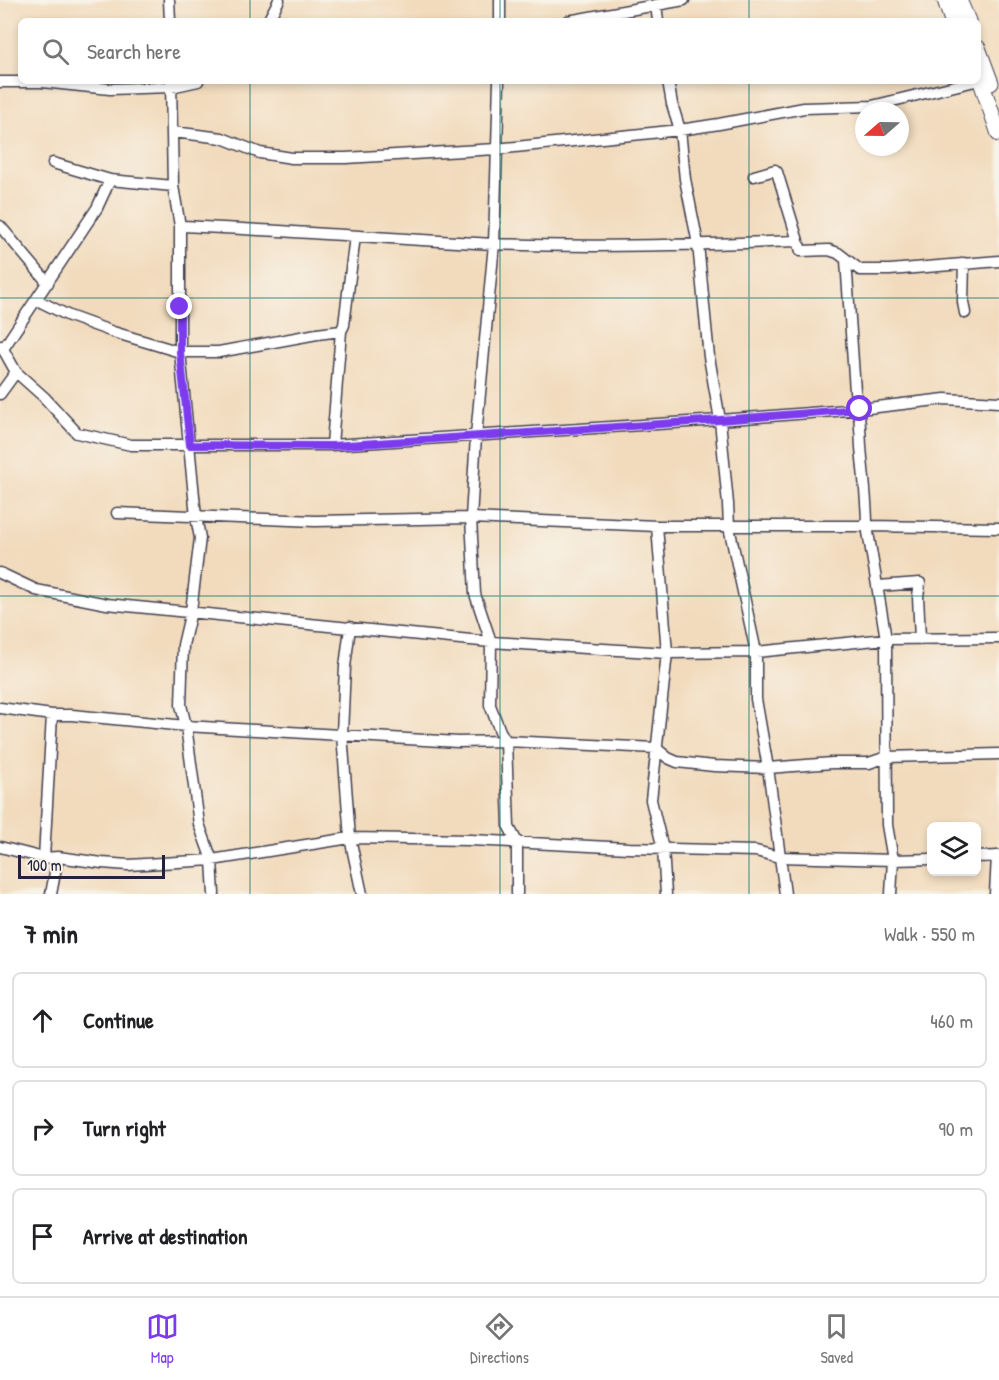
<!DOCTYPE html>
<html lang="en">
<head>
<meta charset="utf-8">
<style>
	body { margin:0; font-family:"Patrick Hand",sans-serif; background:#f6f6f6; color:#202124 }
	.controls { position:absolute; right:18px; bottom:18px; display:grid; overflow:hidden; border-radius:9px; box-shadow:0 3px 9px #0003 }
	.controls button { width:54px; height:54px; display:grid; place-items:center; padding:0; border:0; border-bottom:2px solid #e0e0e0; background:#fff; color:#202124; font:30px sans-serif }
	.compass { position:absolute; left:855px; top:102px; width:54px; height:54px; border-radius:50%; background:#fff; box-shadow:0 3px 9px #0003; rotate:250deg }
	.scale { position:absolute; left:18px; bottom:15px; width:147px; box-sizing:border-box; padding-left:6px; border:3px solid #22223b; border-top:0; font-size:16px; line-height:21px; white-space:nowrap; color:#22223b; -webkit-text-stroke:4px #f7f3e8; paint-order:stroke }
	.stop { position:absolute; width:18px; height:18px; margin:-14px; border:4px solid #7c3aed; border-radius:50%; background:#fff }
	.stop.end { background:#7c3aed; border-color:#fff; box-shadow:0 2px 6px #0008 }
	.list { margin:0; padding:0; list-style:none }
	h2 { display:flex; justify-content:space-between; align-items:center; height:78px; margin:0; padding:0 24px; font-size:26px }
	h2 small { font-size:20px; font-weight:400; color:#757577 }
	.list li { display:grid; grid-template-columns:39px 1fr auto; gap:18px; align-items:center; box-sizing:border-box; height:96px; margin:0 12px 12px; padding:0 12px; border:2px solid #e0e0e0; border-radius:9px }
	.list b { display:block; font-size:22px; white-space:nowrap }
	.list em { font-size:20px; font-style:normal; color:#757577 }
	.icon { flex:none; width:33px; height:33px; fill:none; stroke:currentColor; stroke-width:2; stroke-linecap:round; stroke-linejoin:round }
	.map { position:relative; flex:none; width:999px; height:894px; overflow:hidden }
	.search { position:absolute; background:#fff; box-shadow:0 3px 9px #0003; left:18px; right:18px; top:18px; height:66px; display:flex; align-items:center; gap:15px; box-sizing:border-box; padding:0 21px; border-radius:9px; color:#757577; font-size:22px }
	.sheet { height:402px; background:#fff }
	nav { display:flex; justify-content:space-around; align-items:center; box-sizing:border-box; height:84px; border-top:2px solid #e0e0e0; background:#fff; font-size:16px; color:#757577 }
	nav a { display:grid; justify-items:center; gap:3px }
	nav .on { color:#7c3aed }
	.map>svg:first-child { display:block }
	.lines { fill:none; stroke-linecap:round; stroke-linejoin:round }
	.street-casing { stroke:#413e4e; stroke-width:13 }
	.secondary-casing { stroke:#413e4e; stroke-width:17 }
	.street { stroke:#fff; stroke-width:10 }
	.secondary { stroke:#fff; stroke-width:15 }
	.route { stroke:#7c3aed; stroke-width:8 }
	.grid { fill:none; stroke:#0f766e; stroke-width:1.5; stroke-opacity:0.55 }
</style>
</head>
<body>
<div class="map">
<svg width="999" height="894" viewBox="0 0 999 894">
	<rect width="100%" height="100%" fill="#f7f3e8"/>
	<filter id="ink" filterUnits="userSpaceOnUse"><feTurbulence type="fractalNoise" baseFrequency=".0167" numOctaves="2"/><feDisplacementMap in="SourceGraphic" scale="12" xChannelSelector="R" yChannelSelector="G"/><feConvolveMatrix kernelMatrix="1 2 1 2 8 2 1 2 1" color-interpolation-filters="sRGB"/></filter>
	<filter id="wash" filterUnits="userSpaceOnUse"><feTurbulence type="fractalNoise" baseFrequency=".008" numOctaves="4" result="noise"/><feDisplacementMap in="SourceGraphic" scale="24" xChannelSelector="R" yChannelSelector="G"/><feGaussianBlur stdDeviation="1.35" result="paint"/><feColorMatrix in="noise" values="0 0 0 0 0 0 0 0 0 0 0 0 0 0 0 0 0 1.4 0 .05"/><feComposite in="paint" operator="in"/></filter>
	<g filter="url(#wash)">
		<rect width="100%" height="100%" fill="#f2dbbd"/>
	</g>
	<g filter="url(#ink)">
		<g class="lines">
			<g class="street-casing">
				<path id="street" d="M169,0l1,21
					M656,5l2,16
					M268,21l11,-21
					M500,21v-21
					M568,21l116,-21
					M171,81l2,105 7,40v126l16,165 4,21 -9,73 -8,34 -2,60 5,21 13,98 13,36 2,34
					M499,81l-5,163 -18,192 -5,82 4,76 16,48 -1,63 10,26 6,10 3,86 8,15v52
					M668,81l4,23 8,26 5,49 13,65 11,113 11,63 8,84 1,23 27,125v47l12,69 17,126
					M0,82h42l68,7 61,-2 27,-6
					M173,132l49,6 38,15 32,5h54l83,-5 67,-4 184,-19 39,-6 85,-16 68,-2 103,-25
					M53,163l57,17
					M754,176l21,-6 2,2 24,79 28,-1 9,3 22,17h30l109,-9
					M0,226l48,57
					M180,226c105,4 209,13 313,18 101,4 203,1 304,-3
					M846,260l9,131c5,19 5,36 6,56 2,26 6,52 6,79l19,113 1,186 6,35 -2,34
					M964,263l-1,39 2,11
					M37,300l32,16 44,16 67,20h39l98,-18 24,-3
					M0,346l3,3 13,23 28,25 33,36 54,12h201l388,-25 140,-11 85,-10 54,3
					M3,349l94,-141 13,-28 63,6
					M0,394l16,-22
					M332,445l9,-114 3,-6 11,-89
					M117,513l198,8 156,-3 186,8h210l132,2
					M657,526l10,127 -16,147 12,49 3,45
					M0,573l36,17 71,14 384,38 176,11 89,-1 130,-13 113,-1
					M878,586l42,-3 -2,13 2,43
					M350,627l-5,40 -3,67 8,104 12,56
					M0,708l52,7h20l114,11 272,16 48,-1 150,7 12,10 9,4 37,4 54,2 64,-5h37l18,-6 112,-3
					M0,847l44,11 14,-1 44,6 26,2 84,-5 138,-22 120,2 159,8 127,3 23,6 114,3 39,-1
					M976,857l23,-1
					M44,858l8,-143
					M51,894l7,-37
					M995,894l2,-38"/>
			</g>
			<g class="secondary-casing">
				<path id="secondary" d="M945,0l7,21
					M959,0l9,21
					M978,48l13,35
					M978,73l21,61"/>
			</g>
			<use href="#street" class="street"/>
			<use href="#secondary" class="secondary"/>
		</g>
	</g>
	<g class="lines" filter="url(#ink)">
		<path class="route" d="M180,307v45l10,93 142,1 388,-26 140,-11"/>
	</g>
	<path class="grid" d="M250,0v21M500,0v21M749,0v21M250,81v813M500,81v813M749,81v813M0,298h999M0,596h999"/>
</svg>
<div class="controls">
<button><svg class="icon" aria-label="layers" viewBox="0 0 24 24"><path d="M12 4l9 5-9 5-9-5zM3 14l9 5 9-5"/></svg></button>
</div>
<svg class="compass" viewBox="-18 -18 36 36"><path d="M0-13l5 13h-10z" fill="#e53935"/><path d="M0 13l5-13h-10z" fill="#757577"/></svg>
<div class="scale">100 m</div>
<div class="stop" style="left:860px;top:409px"></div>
<div class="stop end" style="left:180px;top:307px"></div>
<div class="search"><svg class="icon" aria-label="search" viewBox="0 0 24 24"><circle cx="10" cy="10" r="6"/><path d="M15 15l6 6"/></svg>Search here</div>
</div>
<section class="sheet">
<h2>7 min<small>Walk · 550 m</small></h2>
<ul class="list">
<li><svg class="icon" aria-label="ahead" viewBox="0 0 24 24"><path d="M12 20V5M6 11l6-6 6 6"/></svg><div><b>Continue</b></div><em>460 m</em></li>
<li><svg class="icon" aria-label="right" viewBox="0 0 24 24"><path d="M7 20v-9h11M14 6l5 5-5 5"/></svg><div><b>Turn right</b></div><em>90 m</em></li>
<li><svg class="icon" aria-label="arrive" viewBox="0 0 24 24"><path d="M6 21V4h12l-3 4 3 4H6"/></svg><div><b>Arrive at destination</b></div></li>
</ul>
</section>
<nav>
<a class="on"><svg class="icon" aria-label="map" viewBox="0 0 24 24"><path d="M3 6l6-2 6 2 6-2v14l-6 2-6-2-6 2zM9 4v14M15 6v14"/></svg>Map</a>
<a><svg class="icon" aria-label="directions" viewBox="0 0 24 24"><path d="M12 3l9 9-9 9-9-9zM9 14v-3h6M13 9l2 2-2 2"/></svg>Directions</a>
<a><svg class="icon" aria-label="saved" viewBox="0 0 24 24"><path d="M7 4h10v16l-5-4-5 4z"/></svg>Saved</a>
</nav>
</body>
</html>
